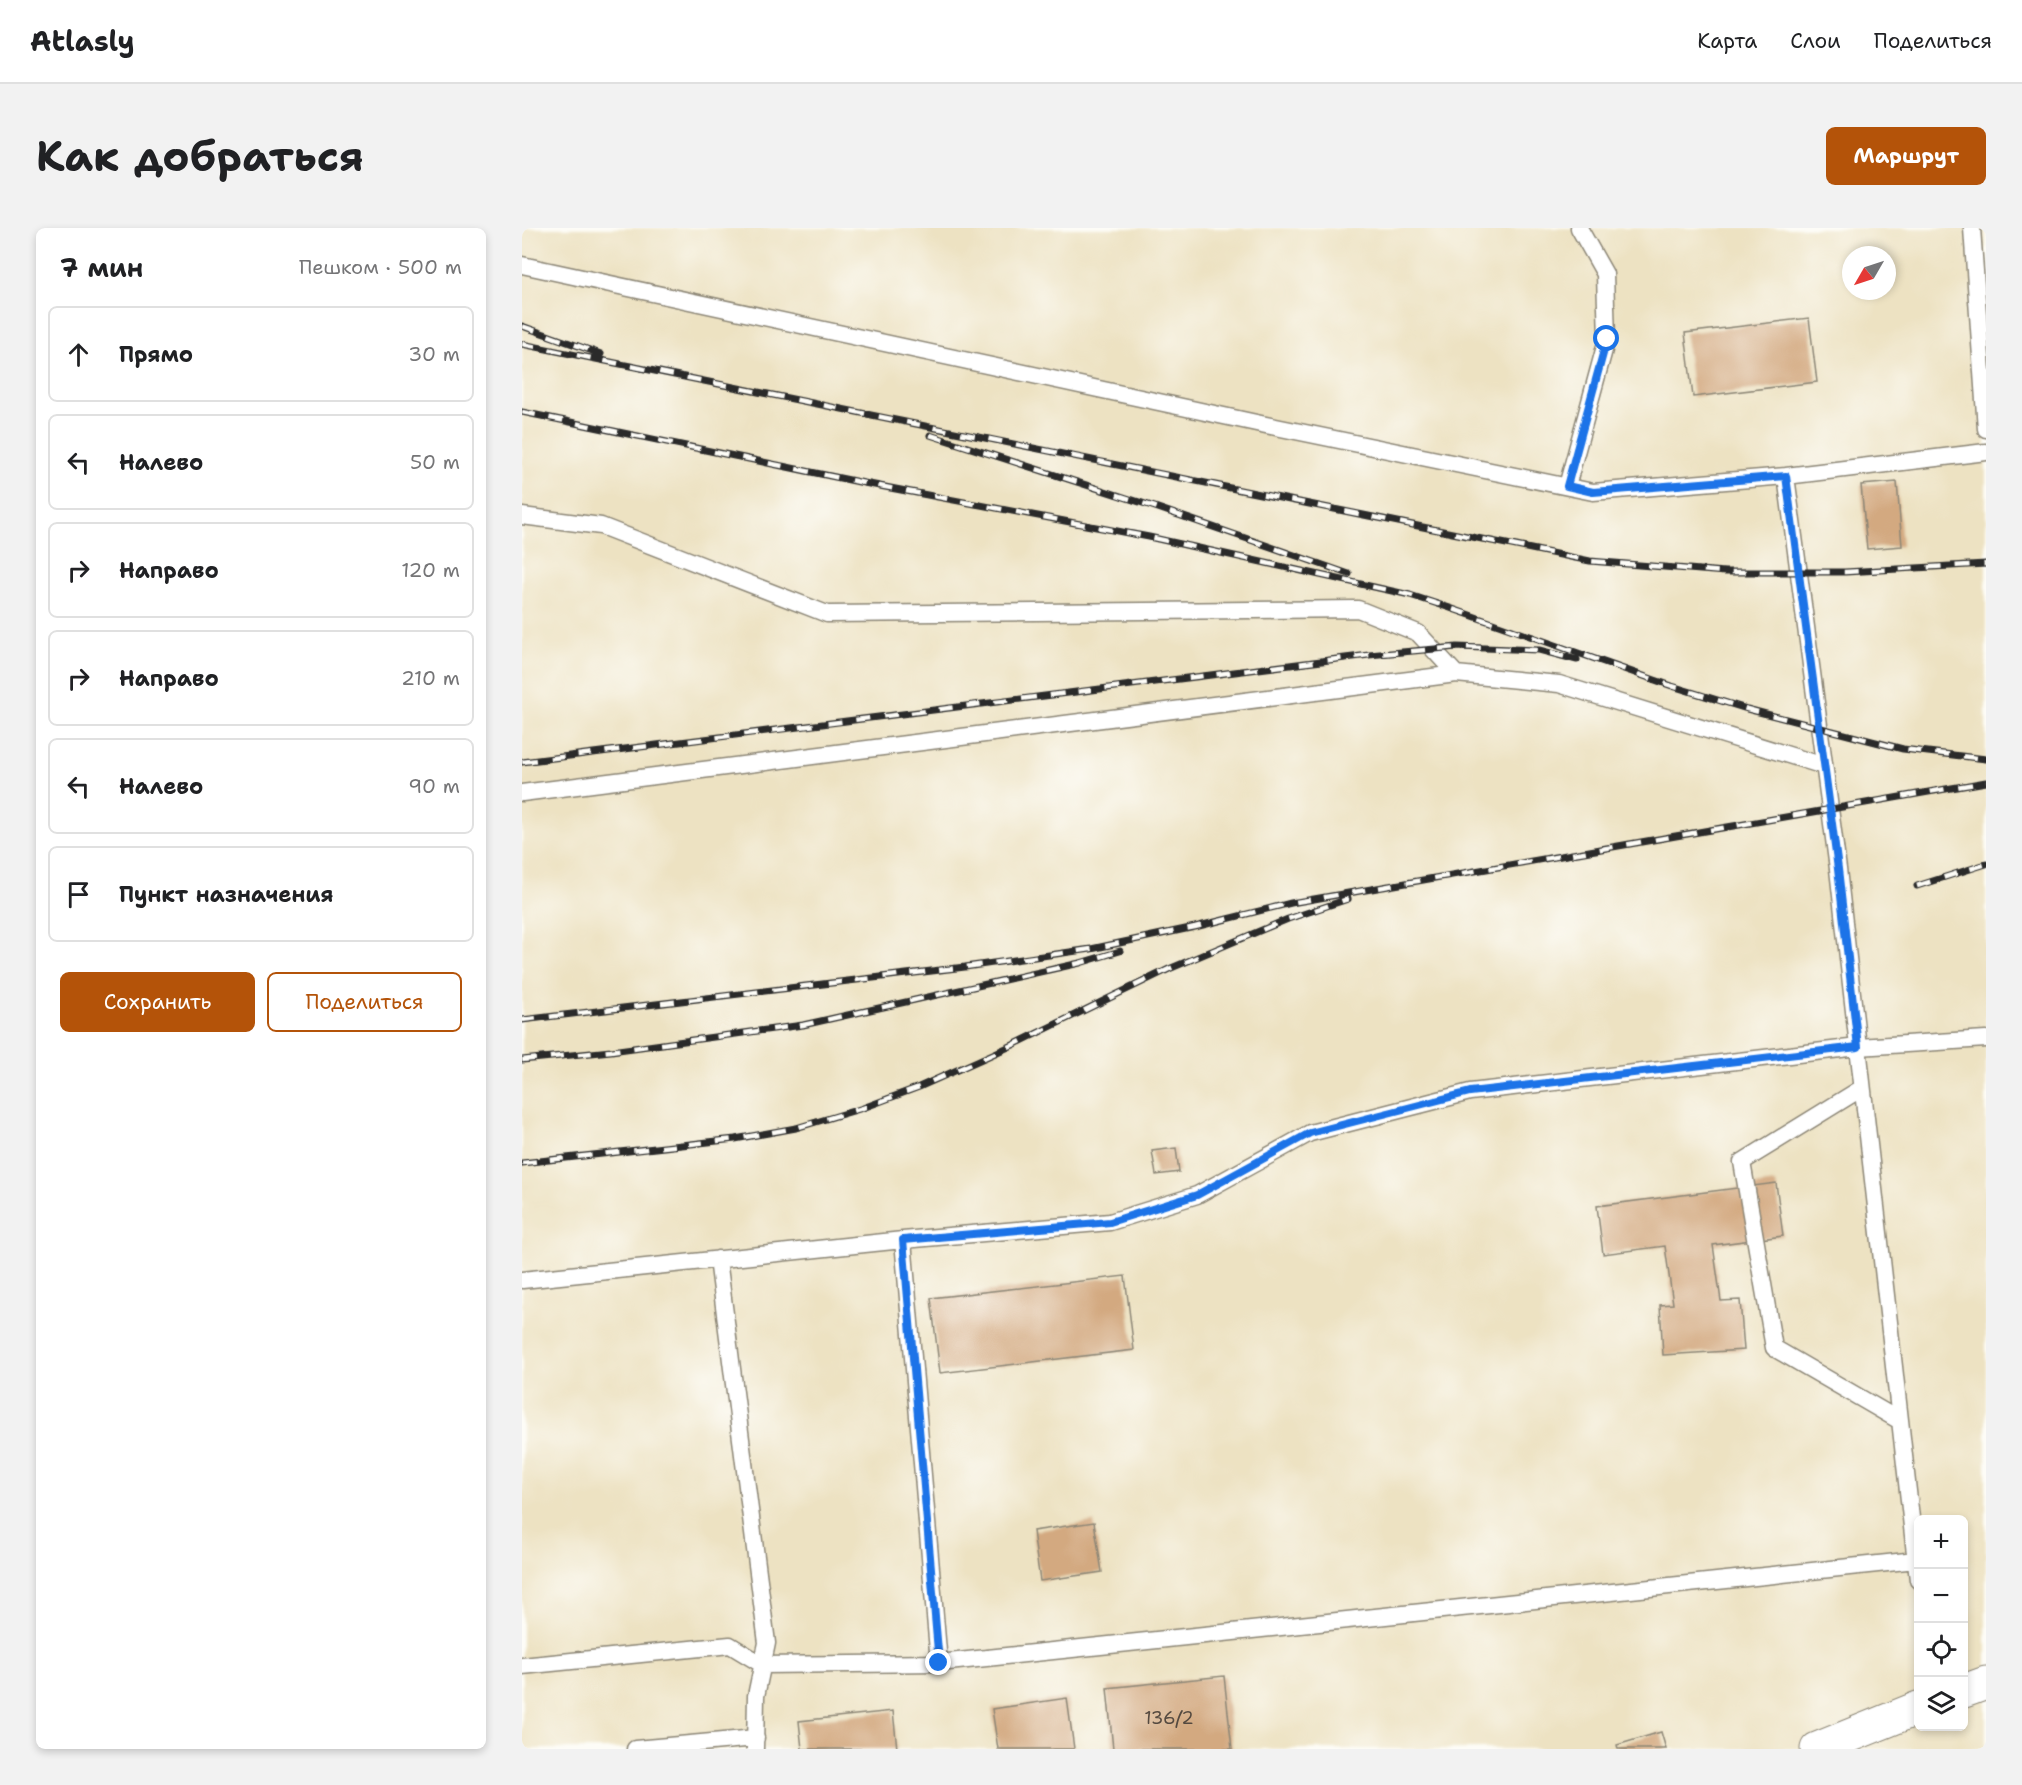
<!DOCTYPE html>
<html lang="ru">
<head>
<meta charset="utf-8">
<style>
	body { margin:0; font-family:"Shantell Sans",sans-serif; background:#f2f2f2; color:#202124 }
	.controls { position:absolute; right:18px; bottom:18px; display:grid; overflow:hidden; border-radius:9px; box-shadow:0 3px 9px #0003 }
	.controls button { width:54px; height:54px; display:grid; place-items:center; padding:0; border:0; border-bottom:2px solid #e0e0e0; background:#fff; color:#202124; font:30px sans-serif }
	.compass { position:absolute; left:1320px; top:18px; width:54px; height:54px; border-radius:50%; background:#fff; box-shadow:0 3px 9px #0003; rotate:231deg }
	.stop { position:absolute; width:18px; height:18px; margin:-14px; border:4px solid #1a73e8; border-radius:50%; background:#fff }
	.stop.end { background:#1a73e8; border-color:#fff; box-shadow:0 2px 6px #0008 }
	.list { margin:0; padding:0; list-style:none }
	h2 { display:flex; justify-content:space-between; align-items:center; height:78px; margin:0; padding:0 24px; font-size:26px }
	h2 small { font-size:20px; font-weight:400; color:#757577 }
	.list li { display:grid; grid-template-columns:39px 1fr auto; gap:18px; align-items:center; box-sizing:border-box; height:96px; margin:0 12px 12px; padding:0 12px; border:2px solid #e0e0e0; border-radius:9px }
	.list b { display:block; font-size:22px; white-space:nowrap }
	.list em { font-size:20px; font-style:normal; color:#757577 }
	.actions { display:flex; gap:12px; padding:18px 24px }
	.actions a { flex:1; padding:14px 0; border:2px solid #b45309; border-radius:9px; text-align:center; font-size:21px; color:#b45309 }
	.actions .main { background:#b45309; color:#fff }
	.icon { flex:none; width:33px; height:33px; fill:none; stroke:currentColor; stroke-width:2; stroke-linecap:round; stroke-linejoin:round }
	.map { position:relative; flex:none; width:1464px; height:1521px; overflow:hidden; border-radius:9px }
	header { display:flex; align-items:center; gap:36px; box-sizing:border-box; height:84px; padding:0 30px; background:#fff; border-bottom:2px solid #e0e0e0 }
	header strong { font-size:28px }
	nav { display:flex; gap:33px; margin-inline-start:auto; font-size:21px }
	.intro { display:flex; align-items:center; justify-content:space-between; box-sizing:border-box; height:144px; padding:0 36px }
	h1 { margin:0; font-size:42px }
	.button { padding:15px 27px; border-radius:9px; background:#b45309; color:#fff; font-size:21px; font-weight:700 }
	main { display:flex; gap:36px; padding:0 36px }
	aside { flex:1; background:#fff; border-radius:9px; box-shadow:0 3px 9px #0003 }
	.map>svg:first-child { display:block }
	.building { fill:#d3a980 }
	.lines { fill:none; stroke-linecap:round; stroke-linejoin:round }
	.lane-casing { stroke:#8c8676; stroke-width:19 }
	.street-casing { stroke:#8c8676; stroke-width:35 }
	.lane { stroke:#fff; stroke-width:16 }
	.street { stroke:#fff; stroke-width:33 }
	.rail-casing { stroke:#2b2b2b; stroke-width:7 }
	.rail { stroke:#fdfcf7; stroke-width:4.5; stroke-dasharray:14; stroke-linecap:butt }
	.route { stroke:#1a73e8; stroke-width:8 }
	.labels { text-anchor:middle; stroke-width:6; stroke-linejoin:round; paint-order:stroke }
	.number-label { font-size:18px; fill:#554a40 }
</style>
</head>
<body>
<header>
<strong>Atlasly</strong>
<nav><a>Карта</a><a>Слои</a><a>Поделиться</a></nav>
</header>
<div class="intro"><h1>Как добраться</h1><a class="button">Маршрут</a></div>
<main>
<aside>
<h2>7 мин<small>Пешком · 500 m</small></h2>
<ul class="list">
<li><svg class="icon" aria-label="ahead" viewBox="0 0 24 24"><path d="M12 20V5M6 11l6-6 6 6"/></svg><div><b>Прямо</b></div><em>30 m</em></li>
<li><svg class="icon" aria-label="left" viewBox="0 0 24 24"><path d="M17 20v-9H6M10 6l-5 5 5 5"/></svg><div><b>Налево</b></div><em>50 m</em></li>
<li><svg class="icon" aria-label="right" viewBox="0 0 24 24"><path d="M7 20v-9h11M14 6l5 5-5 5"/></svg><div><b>Направо</b></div><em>120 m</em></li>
<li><svg class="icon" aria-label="right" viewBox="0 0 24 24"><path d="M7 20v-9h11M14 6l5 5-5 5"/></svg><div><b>Направо</b></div><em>210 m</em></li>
<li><svg class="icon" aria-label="left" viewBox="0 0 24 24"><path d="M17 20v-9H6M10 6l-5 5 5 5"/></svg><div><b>Налево</b></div><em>90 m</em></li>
<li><svg class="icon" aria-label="arrive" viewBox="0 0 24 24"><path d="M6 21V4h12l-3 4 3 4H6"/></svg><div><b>Пункт назначения</b></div></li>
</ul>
<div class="actions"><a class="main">Сохранить</a><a>Поделиться</a></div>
</aside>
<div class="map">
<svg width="1464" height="1521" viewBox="0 0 1464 1521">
	<rect width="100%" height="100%" fill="#fdfcf7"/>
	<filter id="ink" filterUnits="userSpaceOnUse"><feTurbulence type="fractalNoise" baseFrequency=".0167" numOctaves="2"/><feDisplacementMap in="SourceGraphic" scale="12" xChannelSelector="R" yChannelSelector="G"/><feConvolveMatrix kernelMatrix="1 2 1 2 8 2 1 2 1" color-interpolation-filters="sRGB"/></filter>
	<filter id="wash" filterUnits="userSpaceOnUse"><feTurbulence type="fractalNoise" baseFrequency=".008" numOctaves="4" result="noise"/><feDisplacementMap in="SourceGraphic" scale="24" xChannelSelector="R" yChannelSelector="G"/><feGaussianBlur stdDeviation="1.35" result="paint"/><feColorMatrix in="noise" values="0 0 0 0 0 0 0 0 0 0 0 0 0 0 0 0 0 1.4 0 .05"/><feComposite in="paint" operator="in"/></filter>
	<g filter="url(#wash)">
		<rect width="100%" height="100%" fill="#ede2c2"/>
		<g id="blocks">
			<path class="building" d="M1287,90l8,64 -124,15 -8,-64z
				M1375,254l5,64 -35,3 -6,-64z
				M654,920l3,24 -23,3 -4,-24z
				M1254,955l7,53 -70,9 8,56 19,-1 4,50 -81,5 -3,-50 13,-1 -8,-58 -62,8 -6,-48z
				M603,1048l9,74 -194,23 -9,-75z
				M572,1294l8,50 -62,9 -7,-50z
				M702,1448l8,73h-119l-6,-61z
				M545,1470l7,51h-76l-6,-40z
				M371,1483l4,38h-95l-3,-28z
				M1139,1504l5,17h-48l-1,-4z"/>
		</g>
	</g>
	<g filter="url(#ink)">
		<use href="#blocks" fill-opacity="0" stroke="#8c8676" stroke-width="1.5"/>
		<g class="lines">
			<g class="lane-casing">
				<path id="lane" d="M1450,0l14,201
					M0,37l739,159 332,68 193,-16 52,393 80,711
					M1264,248l200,-24
					M1045,258l40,-147 -2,-65 -26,-46
					M0,288l79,10 226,88 531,-5 60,24 38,41
					M0,565l934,-119 103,10 265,82
					M1340,860l-120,74 32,186 126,73
					M381,1012l36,423
					M196,1031l49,384 -11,53 -1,53
					M0,1052l381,-40 207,-18 87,-27 113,-62 160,-41 388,-45 128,-8
					M0,1438l208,-21 33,20 176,-2 977,-103
					M113,1521l121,-11"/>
			</g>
			<g class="street-casing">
				<path id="street" d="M1442,1463l22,-8
					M1295,1521l101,-41"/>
			</g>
			<use href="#lane" class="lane"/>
			<use href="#street" class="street"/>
			<g class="rail-casing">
				<path id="rail" d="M0,98l79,28
					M0,116l1068,217 135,11h120l141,-8
					M0,184l342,71 285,54 261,58 40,13 222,78 75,23 156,40 83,10
					M408,207l225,72 194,67
					M0,534l847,-107 88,-8 82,3 38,10
					M1395,658l69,-22
					M0,792l443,-53 126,-18 104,-22 96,-24 695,-121
					M0,832l89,-9 192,-26 277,-62 40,-12
					M0,935l213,-24 61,-11 67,-20 56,-21 94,-42 156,-76 119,-50 60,-20"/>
			</g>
			<use href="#rail" class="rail"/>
		</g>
	</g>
	<g class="lines" filter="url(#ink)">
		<path class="route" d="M417,1435l-36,-423 207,-18 87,-27 113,-62 160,-41 388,-45 -20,-178 -52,-393 -193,16 -26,-6 40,-147"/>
	</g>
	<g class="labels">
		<g class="number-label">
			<text x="647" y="1496">136/2</text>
		</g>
	</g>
</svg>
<div class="controls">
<button>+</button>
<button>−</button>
<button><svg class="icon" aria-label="locate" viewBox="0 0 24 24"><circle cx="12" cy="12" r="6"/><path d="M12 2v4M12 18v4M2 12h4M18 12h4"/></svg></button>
<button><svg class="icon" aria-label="layers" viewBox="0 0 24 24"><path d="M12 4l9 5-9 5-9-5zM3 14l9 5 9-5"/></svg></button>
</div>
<svg class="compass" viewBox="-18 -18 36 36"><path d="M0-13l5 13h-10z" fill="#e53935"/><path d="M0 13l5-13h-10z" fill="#757577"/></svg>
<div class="stop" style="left:1085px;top:111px"></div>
<div class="stop end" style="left:417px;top:1435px"></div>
</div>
</main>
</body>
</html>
